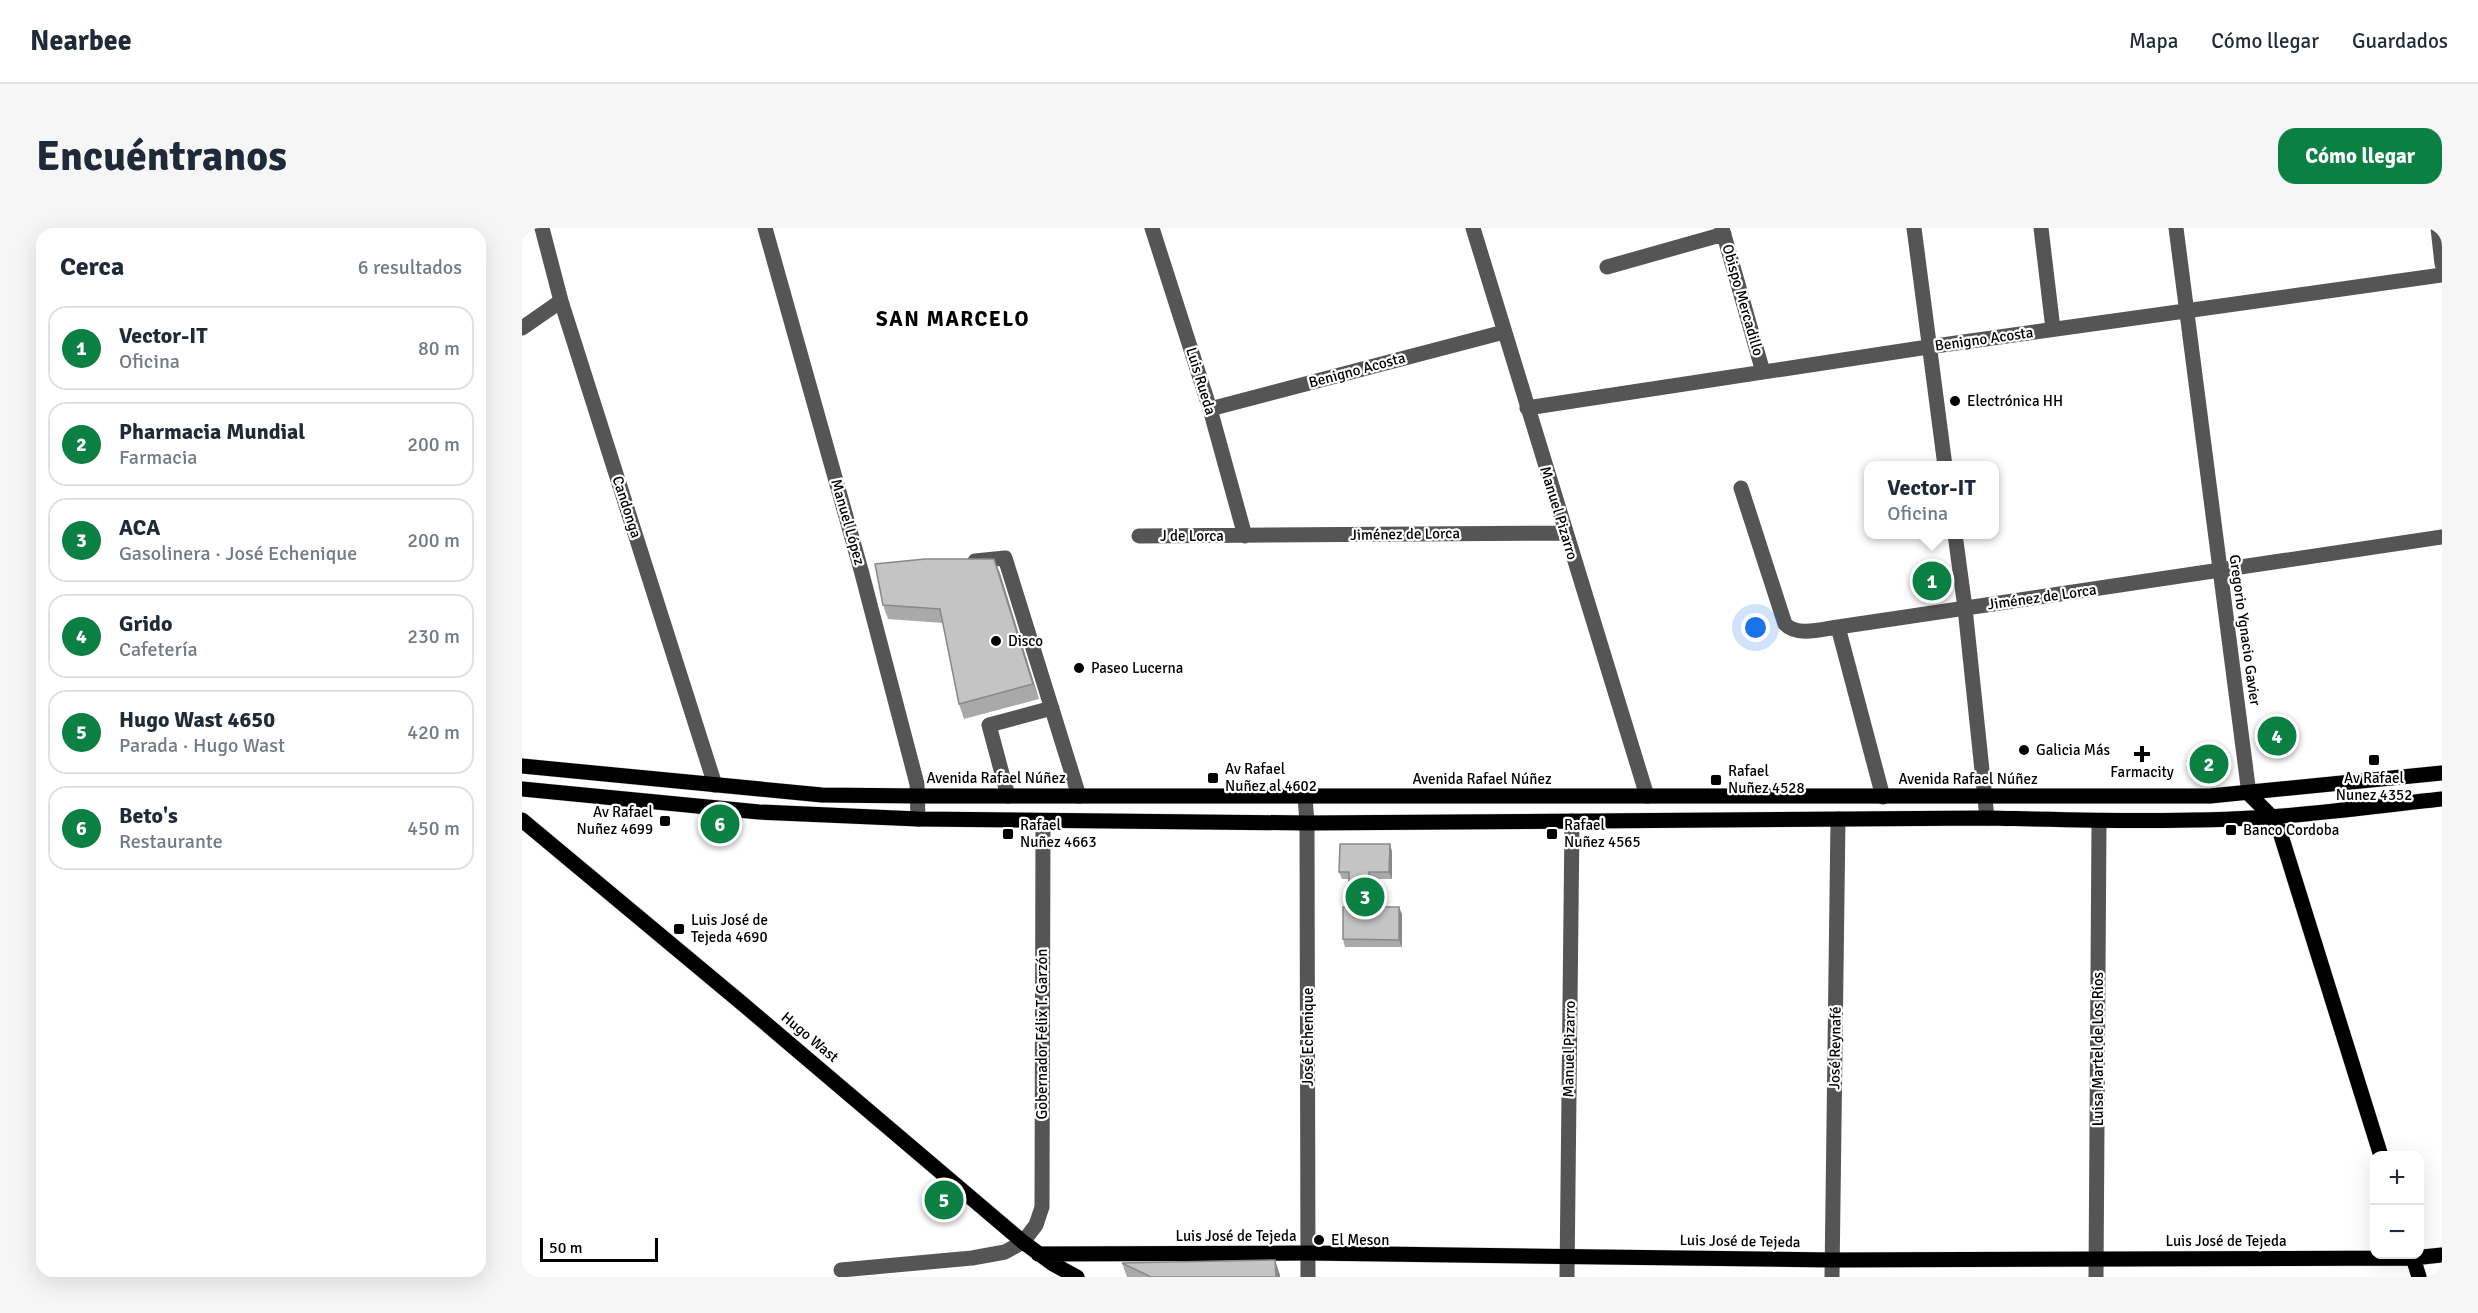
<!DOCTYPE html>
<html lang="es">
<head>
<meta charset="utf-8">
<style>
	body { margin:0; font-family:Signika,sans-serif; background:#f6f6f7; color:#1f2937 }
	.controls { position:absolute; right:18px; bottom:18px; display:grid; overflow:hidden; border-radius:12px; box-shadow:0 6px 24px #0002 }
	.controls button { width:54px; height:54px; display:grid; place-items:center; padding:0; border:0; border-bottom:2px solid #e0e1e3; background:#fff; color:#1f2937; font:30px sans-serif }
	.scale { position:absolute; left:18px; bottom:15px; width:118px; box-sizing:border-box; padding-left:6px; border:3px solid #000; border-top:0; font-size:16px; line-height:21px; white-space:nowrap; color:#000; -webkit-text-stroke:4px #fff; paint-order:stroke }
	.you { position:absolute; left:1234px; top:400px; width:21px; height:21px; margin:-15px; border:4px solid #fff; border-radius:50%; background:#1a73e8; box-shadow:0 0 0 9px #1a73e833 }
	.badge { display:grid; place-items:center; width:39px; height:39px; border-radius:50%; background:#0b8043; color:#fff; font-size:20px; font-weight:700 }
	.pin { position:absolute; translate:-50% -50%; border:3px solid #fff; box-shadow:0 2px 6px #0006 }
	.popup { position:absolute; left:1342px; top:233px; width:135px; height:78px; box-sizing:border-box; display:grid; place-content:center; border-radius:12px; background:#fff; filter:drop-shadow(0 2px 4px #0005); font-size:20px; white-space:nowrap; color:#747a83 }
	.popup b { font-size:22px; color:#1f2937 }
	.popup::after { content:''; position:absolute; left:50%; top:100%; margin-left:-12px; border:12px solid transparent; border-top-color:#fff }
	.list { margin:0; padding:0; list-style:none }
	h2 { display:flex; justify-content:space-between; align-items:center; height:78px; margin:0; padding:0 24px; font-size:26px }
	h2 small { font-size:20px; font-weight:400; color:#747a83 }
	.list li { display:grid; grid-template-columns:39px 1fr auto; gap:18px; align-items:center; box-sizing:border-box; height:84px; margin:0 12px 12px; padding:0 12px; border:2px solid #e0e1e3; border-radius:18px }
	.list b { display:block; font-size:22px; white-space:nowrap }
	.list p { margin:0; font-size:20px; white-space:nowrap; color:#747a83 }
	.list em { font-size:20px; font-style:normal; color:#747a83 }
	.map { position:relative; flex:none; width:1920px; height:1049px; overflow:hidden; border-radius:18px }
	header { display:flex; align-items:center; gap:36px; box-sizing:border-box; height:84px; padding:0 30px; background:#fff; border-bottom:2px solid #e0e1e3 }
	header strong { font-size:28px }
	nav { display:flex; gap:33px; margin-inline-start:auto; font-size:21px }
	.intro { display:flex; align-items:center; justify-content:space-between; box-sizing:border-box; height:144px; padding:0 36px }
	h1 { margin:0; font-size:42px }
	.button { padding:15px 27px; border-radius:18px; background:#0b8043; color:#fff; font-size:21px; font-weight:700 }
	main { display:flex; gap:36px; padding:0 36px }
	aside { flex:1; background:#fff; border-radius:18px; box-shadow:0 6px 24px #0002 }
	.map>svg:first-child { display:block }
	.lines { fill:none; stroke-linecap:round; stroke-linejoin:round }
	.major-casing { stroke:#dbdbdb; stroke-width:16 }
	.minor { stroke:#555; stroke-width:15 }
	.major { stroke:#000; stroke-width:15 }
	.wall { fill:#a9a9a9 }
	.shaded-wall { fill:#898989 }
	.building { fill:#c4c4c4; stroke:#898989; stroke-width:1.5 }
	.poi-dot { fill:#000; stroke:#fff; stroke-width:2 }
	.labels { text-anchor:middle; stroke-width:4.5; stroke-linejoin:round; paint-order:stroke }
	.street-label { font-size:15px; fill:#000; stroke:#fff }
	.poi-label { font-size:15px; fill:#000; stroke:#fff; text-anchor:start }
	.district-label { font-size:21px; font-weight:bold; letter-spacing:1.5px; fill:#000; stroke:#fff }
</style>
</head>
<body>
<header>
<strong>Nearbee</strong>
<nav><a>Mapa</a><a>Cómo llegar</a><a>Guardados</a></nav>
</header>
<div class="intro"><h1>Encuéntranos</h1><a class="button">Cómo llegar</a></div>
<main>
<aside>
<h2>Cerca<small>6 resultados</small></h2>
<ul class="list">
<li><span class="badge">1</span><div><b>Vector-IT</b><p>Oficina</p></div><em>80 m</em></li>
<li><span class="badge">2</span><div><b>Pharmacia Mundial</b><p>Farmacia</p></div><em>200 m</em></li>
<li><span class="badge">3</span><div><b>ACA</b><p>Gasolinera · José Echenique</p></div><em>200 m</em></li>
<li><span class="badge">4</span><div><b>Grido</b><p>Cafetería</p></div><em>230 m</em></li>
<li><span class="badge">5</span><div><b>Hugo Wast 4650</b><p>Parada · Hugo Wast</p></div><em>420 m</em></li>
<li><span class="badge">6</span><div><b>Beto's</b><p>Restaurante</p></div><em>450 m</em></li>
</ul>
</aside>
<div class="map">
<svg width="1920" height="1049" viewBox="0 0 1920 1049">
	<rect width="100%" height="100%" fill="#fff"/>
	<g class="lines">
		<g class="major-casing">
			<path id="major" d="M0,538l300,29 97,1h1291l232,-23
				M0,561l237,23 159,7 389,4 680,-5c94,2 189,5 283,-1 57,-4 115,-12 172,-18
				M1727,566l23,23 7,12 102,327
				M0,592l222,185 279,237 30,22 24,13
				M516,1026l271,-1 523,7 581,-2 29,-3
				M1890,1026l7,23"/>
		</g>
		<path class="minor" d="M20,0l19,73 154,484
			M243,0l96,342 56,214 1,35
			M630,0l58,181 35,127
			M951,0l174,568
			M1200,0l41,144
			M1392,0l31,238
			M1519,0l12,101
			M1654,0l73,566
			M1916,0l4,36
			M1085,39l117,-33
			M0,100l39,-27
			M1005,180l401,-61 514,-72
			M688,181l294,-77
			M1219,260l44,136c12,13 38,5 53,3l604,-90
			M1433,306l10,74 22,210
			M617,308l425,-3
			M453,333l30,-3 74,238
			M1316,399l45,170
			M486,568l-19,-71 63,-17
			M783,569l2,26 1,454
			M319,1042l131,-12 33,-6 18,-10 13,-17 6,-18 1,-386
			M1045,1049l5,-456
			M1310,1049l6,-458
			M1574,1049l3,-456"/>
		<use href="#major" class="major"/>
	</g>
	<path class="wall" d="M472,331l45,140 -75,20 -5,-15 -16,-81 -55,-4 -5,-14z
		M868,616l2,8v27h-21v28l31,7v33h-57l-2,-8 6,-32v-28h-7l-3,-7z
		M753,1032l5,17h-153l-5,-14z"/>
	<path class="shaded-wall" d="M472,331l6,14 39,126 -6,-15z
		M868,616l2,8v27l-3,-7z
		M847,644l2,7v35l-3,-7z
		M877,679l3,7v33l-3,-7z
		M753,1032l5,15v2h-4z"/>
	<path class="building" d="M403,331h69l39,125 -74,20 -19,-95 -57,-4 -8,-41z
		M818,616h50l-1,28h-20l-1,35h31v33l-56,-1v-32h6v-35h-10z
		M753,1032l1,17h-125l-29,-14z"/>
	<g class="poi-dot">
		<circle cx="1433" cy="173" r="6"/>
		<circle cx="474" cy="413" r="6"/>
		<circle cx="557" cy="440" r="6"/>
		<circle cx="1502" cy="522" r="6"/>
		<path d="M1617 517h6v6h6v6h-6v6h-6v-6h-6v-6h6z"/>
		<rect x="1846" y="526" width="12" height="12" rx="3"/>
		<rect x="685" y="544" width="12" height="12" rx="3"/>
		<rect x="1188" y="546" width="12" height="12" rx="3"/>
		<rect x="137" y="587" width="12" height="12" rx="3"/>
		<rect x="1703" y="596" width="12" height="12" rx="3"/>
		<rect x="480" y="600" width="12" height="12" rx="3"/>
		<rect x="1024" y="600" width="12" height="12" rx="3"/>
		<rect x="151" y="695" width="12" height="12" rx="3"/>
		<circle cx="797" cy="1012" r="6"/>
	</g>
	<g class="labels">
		<g class="street-label">
			<text transform="translate(1221 72) rotate(74)" y="5">Obispo Mercadillo</text>
			<text transform="translate(1462 111) rotate(-8)" y="5">Benigno Acosta</text>
			<text transform="translate(835 142) rotate(-15)" y="5">Benigno Acosta</text>
			<text transform="translate(679 153) rotate(73)" y="5">Luis Rueda</text>
			<text transform="translate(105 279) rotate(72)" y="5">Candonga</text>
			<text transform="translate(1037 285) rotate(73)" y="5">Manuel Pizarro</text>
			<text transform="translate(326 294) rotate(74)" y="5">Manuel López</text>
			<text transform="translate(883 306) rotate(-1)" y="5">Jiménez de Lorca</text>
			<text x="670" y="313">J de Lorca</text>
			<text transform="translate(1520 369) rotate(-8)" y="5">Jiménez de Lorca</text>
			<text transform="translate(1723 402) rotate(82)" y="5">Gregorio Ygnacio Gavier</text>
			<text x="474" y="555">Avenida Rafael Núñez</text>
			<text x="960" y="556">Avenida Rafael Núñez</text>
			<text x="1446" y="556">Avenida Rafael Núñez</text>
			<text transform="translate(520 806) rotate(-90)" y="5">Gobernador Félix T. Garzón</text>
			<text transform="translate(288 809) rotate(40)" y="5">Hugo Wast</text>
			<text transform="translate(786 809) rotate(-90)" y="5">José Echenique</text>
			<text transform="translate(1313 820) rotate(-89)" y="5">José Reynafé</text>
			<text transform="translate(1047 821) rotate(-89)" y="5">Manuel Pizarro</text>
			<text transform="translate(1576 821) rotate(-90)" y="5">Luisa Martel de Los Ríos</text>
			<text x="714" y="1013">Luis José de Tejeda</text>
			<text transform="translate(1218 1013) rotate(1)" y="5">Luis José de Tejeda</text>
			<text x="1704" y="1018">Luis José de Tejeda</text>
		</g>
		<g class="poi-label">
			<text x="1445" y="178">Electrónica HH</text>
			<text x="486" y="418">Disco</text>
			<text x="569" y="445">Paseo Lucerna</text>
			<text x="1514" y="527">Galicia Más</text>
			<text x="703" y="546">Av Rafael<tspan x="703" dy="17">Nuñez al 4602</tspan></text>
			<text x="1206" y="548">Rafael<tspan x="1206" dy="17">Nuñez 4528</tspan></text>
			<text x="1620" y="549" text-anchor="middle">Farmacity</text>
			<text x="1852" y="555" text-anchor="middle">Av Rafael<tspan x="1852" dy="17">Nunez 4352</tspan></text>
			<text x="131" y="589" text-anchor="end">Av Rafael<tspan x="131" dy="17">Nuñez 4699</tspan></text>
			<text x="498" y="602">Rafael<tspan x="498" dy="17">Nuñez 4663</tspan></text>
			<text x="1042" y="602">Rafael<tspan x="1042" dy="17">Nuñez 4565</tspan></text>
			<text x="1721" y="607">Banco Cordoba</text>
			<text x="169" y="697">Luis José de<tspan x="169" dy="17">Tejeda 4690</tspan></text>
			<text x="809" y="1017">El Meson</text>
		</g>
		<g class="district-label">
			<text x="431" y="98">SAN MARCELO</text>
		</g>
	</g>
</svg>
<div class="controls">
<button>+</button>
<button>−</button>
</div>
<div class="scale">50 m</div>
<div class="you"></div>
<div class="pin badge" style="left:1410px;top:353px">1</div>
<div class="popup"><b>Vector-IT</b>Oficina</div>
<div class="pin badge" style="left:1687px;top:536px">2</div>
<div class="pin badge" style="left:843px;top:669px">3</div>
<div class="pin badge" style="left:1755px;top:508px">4</div>
<div class="pin badge" style="left:422px;top:972px">5</div>
<div class="pin badge" style="left:198px;top:596px">6</div>
</div>
</main>
</body>
</html>
